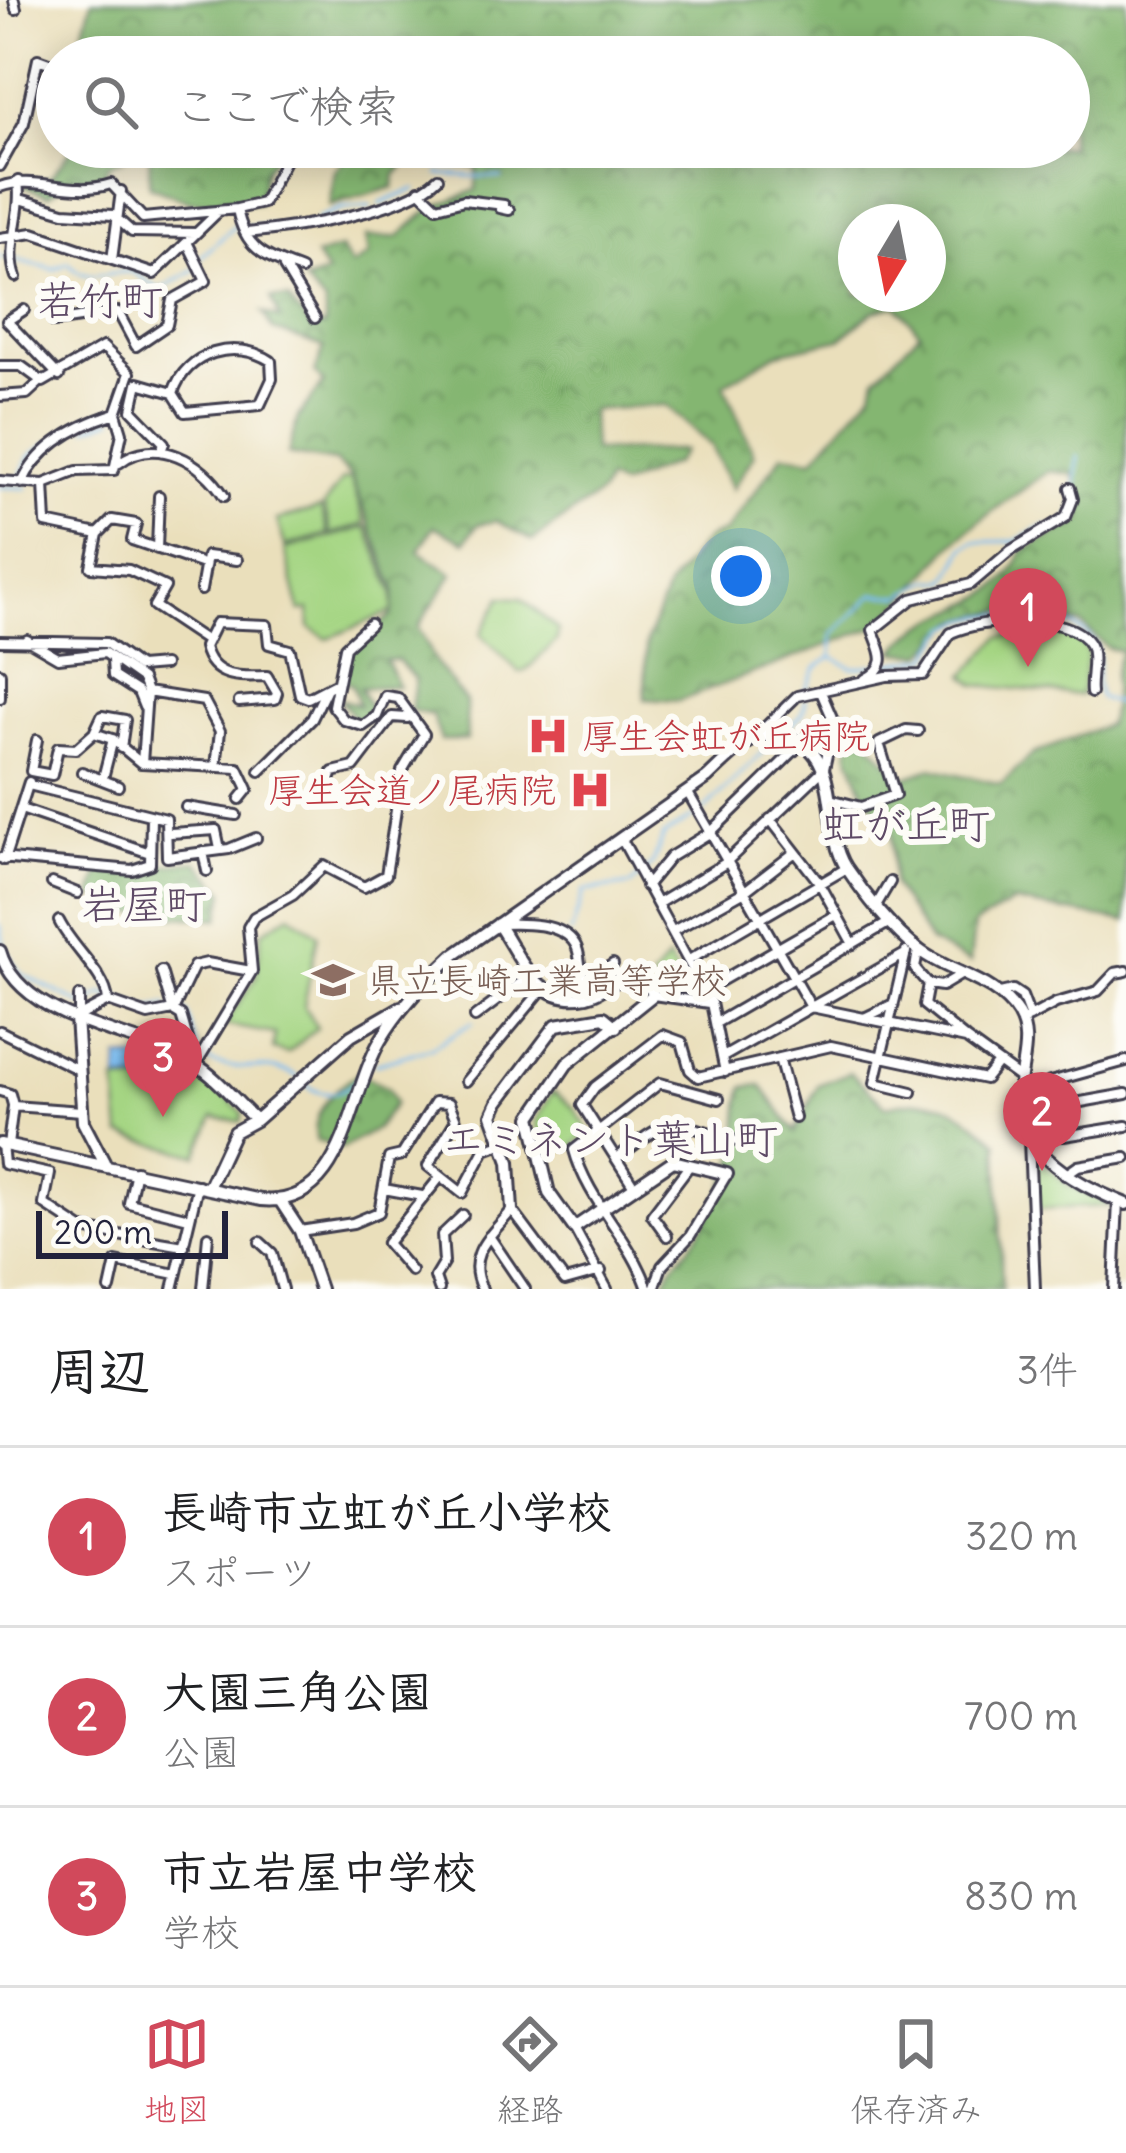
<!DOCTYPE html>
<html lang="ja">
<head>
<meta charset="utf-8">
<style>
	body { margin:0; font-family:Delius,"Klee One",sans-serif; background:#f2f2f2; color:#202124 }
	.compass { position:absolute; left:838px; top:204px; width:108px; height:108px; border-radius:50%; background:#fff; box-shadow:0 6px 30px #0003; rotate:190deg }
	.scale { position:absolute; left:36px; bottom:30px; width:192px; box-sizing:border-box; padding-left:12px; border:6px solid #22223b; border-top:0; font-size:33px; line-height:42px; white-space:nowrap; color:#22223b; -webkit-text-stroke:9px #fdfcf7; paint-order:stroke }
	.you { position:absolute; left:741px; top:576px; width:42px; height:42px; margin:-30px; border:9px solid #fff; border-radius:50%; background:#1a73e8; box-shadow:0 0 0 18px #1a73e833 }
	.badge { display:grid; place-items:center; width:78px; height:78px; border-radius:50%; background:#d1495b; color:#fff; font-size:39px; font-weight:700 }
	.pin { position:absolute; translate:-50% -99px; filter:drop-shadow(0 3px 6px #0008) }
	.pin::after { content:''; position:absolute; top:63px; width:42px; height:36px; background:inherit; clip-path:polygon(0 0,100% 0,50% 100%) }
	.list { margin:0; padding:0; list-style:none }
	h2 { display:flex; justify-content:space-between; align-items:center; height:156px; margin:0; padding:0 48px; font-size:51px }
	h2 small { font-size:39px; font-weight:400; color:#757577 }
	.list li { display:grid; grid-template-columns:78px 1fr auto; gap:36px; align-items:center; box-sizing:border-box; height:180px; padding:0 48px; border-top:3px solid #e0e0e0 }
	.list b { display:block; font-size:45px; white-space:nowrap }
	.list p { margin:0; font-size:39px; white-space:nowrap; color:#757577 }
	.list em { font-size:39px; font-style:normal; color:#757577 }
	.icon { flex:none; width:66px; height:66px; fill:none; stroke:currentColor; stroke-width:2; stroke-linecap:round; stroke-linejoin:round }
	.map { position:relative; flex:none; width:1126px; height:1289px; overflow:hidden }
	.search { position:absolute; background:#fff; box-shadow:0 6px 30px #0003; left:36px; right:36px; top:36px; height:132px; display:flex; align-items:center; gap:30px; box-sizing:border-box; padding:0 42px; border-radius:66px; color:#757577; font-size:45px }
	.sheet { height:696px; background:#fff }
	nav { display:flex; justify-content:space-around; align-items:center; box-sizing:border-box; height:168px; border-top:3px solid #e0e0e0; background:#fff; font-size:33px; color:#757577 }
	nav a { display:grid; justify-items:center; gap:6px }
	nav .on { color:#d1495b }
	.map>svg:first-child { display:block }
	.forest { fill:url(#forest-crowns); stroke:#536c56; stroke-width:3; fill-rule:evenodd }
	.park { fill:#a5d583; stroke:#647c5f; stroke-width:3 }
	.water { fill:url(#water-ripples); stroke:#4f7096; stroke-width:3 }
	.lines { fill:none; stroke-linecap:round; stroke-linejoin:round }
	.stream { stroke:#7cbdf1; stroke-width:3 }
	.street-casing { stroke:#403e4e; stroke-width:14 }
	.secondary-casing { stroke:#403e4e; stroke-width:16 }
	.street { stroke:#fff; stroke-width:8 }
	.secondary { stroke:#fff; stroke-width:10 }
	.labels { text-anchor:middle; stroke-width:12; stroke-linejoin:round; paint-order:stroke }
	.health-label { font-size:36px; fill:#be3a42; stroke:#fdfcf7; text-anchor:start }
	.education-label { font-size:36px; fill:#785e54; stroke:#fdfcf7; text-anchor:start }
	.quarter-label { font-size:42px; fill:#5e4a66; stroke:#fdfcf7 }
</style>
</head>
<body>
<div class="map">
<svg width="1126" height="1289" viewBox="0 0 1126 1289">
	<defs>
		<pattern id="forest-crowns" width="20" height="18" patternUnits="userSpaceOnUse" patternTransform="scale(3)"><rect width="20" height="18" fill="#84b671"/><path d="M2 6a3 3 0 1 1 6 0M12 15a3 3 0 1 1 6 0" fill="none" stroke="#6c945e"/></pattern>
		<pattern id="water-ripples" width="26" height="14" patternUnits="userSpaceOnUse" patternTransform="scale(3)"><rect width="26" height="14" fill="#7cbdf1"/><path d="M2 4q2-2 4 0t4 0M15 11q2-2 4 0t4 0" fill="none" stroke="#6ba2d0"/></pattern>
	</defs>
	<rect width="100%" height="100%" fill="#fdfcf7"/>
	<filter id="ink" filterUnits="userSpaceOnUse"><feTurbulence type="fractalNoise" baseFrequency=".00833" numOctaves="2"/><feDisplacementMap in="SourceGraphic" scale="24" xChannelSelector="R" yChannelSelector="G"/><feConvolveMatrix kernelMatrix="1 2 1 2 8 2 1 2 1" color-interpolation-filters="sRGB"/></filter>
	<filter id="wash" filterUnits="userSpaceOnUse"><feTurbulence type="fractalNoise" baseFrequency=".004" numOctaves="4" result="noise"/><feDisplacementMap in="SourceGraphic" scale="48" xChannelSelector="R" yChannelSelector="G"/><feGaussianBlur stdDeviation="2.7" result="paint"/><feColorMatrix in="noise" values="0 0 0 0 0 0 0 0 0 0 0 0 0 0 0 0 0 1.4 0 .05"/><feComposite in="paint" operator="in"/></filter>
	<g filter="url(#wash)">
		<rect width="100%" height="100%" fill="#eadfbb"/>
		<path class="forest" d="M92,0h1034v922l-112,-20 -40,23 -4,38 -40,-21 -37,-57 -1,-55 -28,-37 -16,-42 7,-15 13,4 35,38 28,-10 70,16 32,-30 74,-29c12,-23 0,-46 15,-74l-14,-3 -27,-24 -76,-14 -46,10 -35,34 -29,-2c28,-46 110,-41 127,-101l59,-30 3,-15 -11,-32 -24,-3c-32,23 -68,46 -97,74 -26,28 -47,59 -77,82l-196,74 -34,-2 1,-56 22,-56 38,-48 20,-8 57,-77 30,5 60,-68 3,-14 44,-45 -24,-27 -23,6 -33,28 -63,14 -53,31 30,71 -22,34 -21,-43 -45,-41 -75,5 2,41 91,-1 -9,13 -55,23 -13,-6 -6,13 -69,48 -35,-20 -19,3 -13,18 -31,-16 -15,25 34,23 -35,53 20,39 28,36 1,38h-26l-9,-25 -21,-5 4,-30 -17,-20h-12l12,26 -38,2 12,24 -4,8 -10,2 -19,-23 20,6 -7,-20 -12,-5 10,-32 42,-33 3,-25 -43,-112 -17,-16 -47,-8 10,-37 26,-34 -9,-10 9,-26 -51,-17 -10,-17 17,6 -9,-21 17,1 23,28 14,-1v-22l-21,-23 23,-7 -11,-18 24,-7 12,17 17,-11 -3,-18h32l33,-29 45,-18 1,-23 -23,-1 -15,-19h630v-90h-993zM856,222h72v72h-72z
			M73,147h73l-37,18 -7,13h-30l-23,17 -28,-10 29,-7z
			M150,147h131l-16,22 -6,34 -68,-1 -42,-16z
			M353,147h68l-26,29 -1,11 -65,19 6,-35z
			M197,861l28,31 -6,27 -88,-6 -39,-17 7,-23z
			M850,1072l36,34c55,-13 71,1 112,36l4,147h-339c6,-23 15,-28 29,-46 14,-17 26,-45 36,-66 17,-37 6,-59 16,-90l17,-2 34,47 23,-47z
			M359,1073l29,15 7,15 -18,25 -34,20 -26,-7c-8,-28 19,-55 42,-68z"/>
		<path class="park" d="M351,479l14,45 -34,10 -7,-29 18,-25z
			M321,508l7,26 -43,12 -8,-26z
			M367,527l26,66v18l-66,28 -17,-11 -1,-18 -9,1 -15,-62z
			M501,597l20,1 37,32 -1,10 -32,31 -6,1 -38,-38z
			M1053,629l28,12 7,11 -7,43 -105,-10 -11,-10 35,-38z
			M290,914l28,20 -14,72 13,22 -29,25 -15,-4 2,-15 -51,-9 32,-47 6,-46z
			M668,959l22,36 -30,-6 -8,-11z
			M155,1062l56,20 32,31 -2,9 -27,-5 -17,38 -76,-20 -5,-53 39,1z
			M553,1091l21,17 15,23 -17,17 -29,4 -7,-31z
			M1031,1153l37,32 46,21 -79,3z"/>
		<path class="water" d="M119,1058l35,1 -1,22 -35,-1z"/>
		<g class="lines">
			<path class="stream" d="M438,174l64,4
				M380,204l35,-15
				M317,219l25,-10 29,-2
				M246,227l26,-1
				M0,257h6
				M201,257l35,-32
				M16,260l38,9 14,-6c22,24 40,6 65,9l27,18 35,-21
				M87,428l26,-9
				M20,479l10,-23 20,-14
				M0,487l27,1
				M1075,496l3,-40
				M1057,527l9,-2 9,-20
				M834,658l19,10 22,-3
				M884,664l45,-6c6,-9 13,-25 22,-31 29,-20 123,-17 143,16 10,17 -3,37 6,55l26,8
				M806,689l10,-21 16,-11v-22l42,-41 27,2 30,-16 16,1 18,-34 10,-5 41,-1 31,-16
				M785,731l17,-16 4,-15
				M703,811l70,-69
				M0,925l5,25 15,23 63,32 20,-11 45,15 19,-4
				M571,933l13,-42 47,-6 22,-22 11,-28 31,-19
				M176,1004l12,10 10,38
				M205,1059c29,16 68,1 93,18
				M375,1064l56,-16 42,-26
				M305,1084c20,16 36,10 54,-5"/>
		</g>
	</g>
	<g filter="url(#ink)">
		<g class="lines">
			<g class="street-casing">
				<path id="street" d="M14,0l2,9
					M0,166l24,-43 14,-64 19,7
					M0,187c37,-13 69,10 111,-3l32,34 94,-9c8,42 30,48 64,61
					M419,190l18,17 27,-7 40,5 -4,3 9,2
					M20,199l44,13 49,3 19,17 64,1
					M237,209l26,-6 29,-56
					M247,233c49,-5 157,-21 191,-55
					M0,238l33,-5 121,41 62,-60
					M112,260l9,-69
					M284,267l31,51
					M16,277c-11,-31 7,-62 2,-96
					M24,310l-17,11 52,55
					M54,322l64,-10 18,34 31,-21 5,-25 34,-19 -18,-37
					M0,366h21l22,16 60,-35 27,26 -14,40 6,20 -8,37 -37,1 -33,13
					M0,396l27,-2 15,-14
					M161,451l3,-8 -32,-33 6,-27 35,10c13,-41 62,-55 98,-32l1,18 -12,26 -75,7 -12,-19
					M119,463c37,-29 84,-1 105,33
					M0,481l44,3 2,39 52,11 -7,33 38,3 36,17 -11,19 51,34
					M22,483c17,-38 56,-58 94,-70
					M98,534l14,-14 24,4 -4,16 71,24
					M157,549l2,-53
					M201,590l6,-34 30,4
					M27,640l31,18 47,-5 37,26 5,13 -5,71 96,5 10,21 -8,10
					M0,641l106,2 33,24 25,-2
					M112,660l1,16 25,16 6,15
					M0,673v25
					M865,679c27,-14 15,-28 8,-49l39,-31 59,-15 39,-33 56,-34 7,-18 -3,-11
					M147,692l57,9 16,30 -4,36
					M239,702l36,-3 2,-6 -10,-17c-27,1 -55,3 -63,-29l12,-24 51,2 2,19 21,6 10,45 8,3 25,-13
					M94,733l8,-17 23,4 -4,28
					M756,736l41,-40 90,-20 36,-1 28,-42c30,-14 120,-23 139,12 6,13 -1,34 1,48
					M37,740l-6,31 21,4 6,-27 18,1 18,-16 18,6 29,24
					M260,771l52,-52 14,-29
					M82,772l36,14
					M103,778l10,-39
					M329,783l4,-11 21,-5 38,-50 15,1
					M29,785l137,34 1,38 62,-8 27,-11
					M688,793l123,214 155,32 54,39
					M830,799l31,8 34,-12 -16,-52 27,-13 12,1
					M186,807l50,8
					M21,809l129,44
					M770,819l49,63 34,62
					M171,833l45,-3 4,19
					M621,838l90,165 14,69
					M203,852l4,19
					M0,858l132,12 18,-6 1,-47
					M4,860l25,-78
					M52,883l25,10
					M646,886l24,-29 41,-25 90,-88
					M657,904l67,-40 100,-95 10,-47 -13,-30
					M877,904l13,-22
					M59,921c13,27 47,53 49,80
					M499,924c22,-1 63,-2 76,20 8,13 1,25 12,37l26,-17
					M673,931l72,-40 49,-38
					M918,950l-3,19 13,15 14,2 20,-12
					M906,952l-31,131 37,9
					M689,960l158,-92
					M161,971l11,37
					M928,984l-4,21 41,33
					M705,990l131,-75
					M1000,993l13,-3 9,6 8,21
					M653,995l56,8
					M173,1010l21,-44 13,-3 44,8
					M79,1014v-18
					M475,1017l56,-42
					M76,1018l32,-17 40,14 25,-5 8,5 14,48
					M864,1018l27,-13
					M1022,1021l34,-18 42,-12 17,-18 11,-2
					M716,1023l174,-101
					M0,1031l79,39
					M723,1057l182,-103
					M779,1058l16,60
					M196,1064l56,-93 -4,-44 6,-10 39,-22 31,-29 40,21 22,-12 16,-104 22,-37 -26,-36 -13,-2 -8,20 -14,10 -19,-6 -11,-14 12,-59 25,-23
					M466,1081l75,-90
					M0,1091l10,3 3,11
					M1126,1094l-79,14 17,28 62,-10
					M1047,1108l3,-26 76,-21
					M1029,1139l6,150
					M2,1144l2,20 46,10 -6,30 38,25 102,17
					M8,1145l5,-39 69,5
					M617,1158c57,-44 52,-38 119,-17
					M136,1171l-7,32 60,15
					M1065,1175l13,-9 48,-8
					M633,1185l-51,-80 13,-18 68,-52 19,7 8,28 8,7 133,-31 154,33 12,-15
					M384,1189l38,7
					M574,1228l33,61
					M300,1231l53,-8 26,-11 10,-54 13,-3 33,-53 14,1 7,17 -28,46 34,27 23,-43 16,-6
					M489,1236l36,53
					M667,1236l-15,-21 37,-49
					M260,1242l12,11 10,36
					M411,1271l-24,-28 54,-67
					M110,1289l6,-27 60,12
					M173,1289l25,-104
					M203,1289l5,-53
					M439,1289l-4,-12 9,-15 -2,-27 21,-20
					M482,1289c-18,-35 10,-54 30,-79l53,71 36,-10
					M648,1289c-17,-51 -60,-87 -74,-139l86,-67 59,16
					M654,1289l8,-23 28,-30 37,-62
					M1114,1289l4,-88"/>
			</g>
			<g class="secondary-casing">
				<path id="secondary" d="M498,924c24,36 39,82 89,72 16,-4 28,-17 43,-21l22,15 1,5 -86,69 -36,53 18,76 25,35 99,-67 54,13
					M0,951c20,72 139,80 195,113 22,13 42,39 61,56
					M76,1018l7,104 21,40
					M0,1144l261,56c85,8 86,-102 119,-159 20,-34 45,-59 74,-86l253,-177c24,-22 49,-54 85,-40 52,19 29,90 54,129 18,27 47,64 73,83 31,24 77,29 99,64 12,20 6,40 3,62 -12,73 47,104 105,128
					M208,1188l26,-56 22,-12 95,-84 50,-29
					M281,1202l19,29 20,58
					M512,1210l-3,-48 -17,-47 6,-13 58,-77 48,-8 12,10"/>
			</g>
			<use href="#street" class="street"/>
			<use href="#secondary" class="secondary"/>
		</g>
	</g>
	<defs>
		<g id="hospital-bare" transform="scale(3.24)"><path d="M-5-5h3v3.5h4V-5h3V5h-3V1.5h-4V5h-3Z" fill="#e0444e" stroke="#fdfcf7" stroke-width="2.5" paint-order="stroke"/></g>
		<g id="school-bare" transform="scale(3.24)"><path d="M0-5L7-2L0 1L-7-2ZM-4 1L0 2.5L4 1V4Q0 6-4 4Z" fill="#8d6e63" stroke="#fdfcf7" stroke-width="2.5" paint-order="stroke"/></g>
	</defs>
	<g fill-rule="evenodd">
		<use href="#hospital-bare" x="548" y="736"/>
		<use href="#hospital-bare" x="590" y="790"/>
		<use href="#school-bare" x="333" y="980"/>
	</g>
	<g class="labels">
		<g class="health-label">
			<text x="582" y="749">厚生会虹が丘病院</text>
			<text x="556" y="803" text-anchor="end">厚生会道ノ尾病院</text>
		</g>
		<g class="education-label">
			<text x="367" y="993">県立長崎工業高等学校</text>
		</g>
		<g class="quarter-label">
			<text x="100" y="315">若竹町</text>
			<text x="906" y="839">虹が丘町</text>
			<text x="144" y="919">岩屋町</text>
			<text x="610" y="1154">エミネント葉山町</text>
		</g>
	</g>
</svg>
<svg class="compass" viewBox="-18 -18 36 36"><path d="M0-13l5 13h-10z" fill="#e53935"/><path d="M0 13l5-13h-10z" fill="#757577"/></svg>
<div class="scale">200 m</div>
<div class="you"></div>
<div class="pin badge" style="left:1028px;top:667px">1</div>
<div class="pin badge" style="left:1042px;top:1171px">2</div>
<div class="pin badge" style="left:163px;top:1117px">3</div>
<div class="search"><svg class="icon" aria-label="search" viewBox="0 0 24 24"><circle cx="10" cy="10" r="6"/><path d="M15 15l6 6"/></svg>ここで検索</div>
</div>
<section class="sheet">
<h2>周辺<small>3件</small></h2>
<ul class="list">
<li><span class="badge">1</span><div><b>長崎市立虹が丘小学校</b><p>スポーツ</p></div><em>320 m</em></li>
<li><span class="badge">2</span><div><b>大園三角公園</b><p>公園</p></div><em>700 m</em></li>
<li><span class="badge">3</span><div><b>市立岩屋中学校</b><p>学校</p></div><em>830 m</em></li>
</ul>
</section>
<nav>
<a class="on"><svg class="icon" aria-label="map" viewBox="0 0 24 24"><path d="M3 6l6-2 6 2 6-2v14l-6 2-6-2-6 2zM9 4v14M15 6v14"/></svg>地図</a>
<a><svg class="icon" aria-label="directions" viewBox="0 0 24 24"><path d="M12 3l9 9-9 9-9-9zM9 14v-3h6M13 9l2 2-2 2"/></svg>経路</a>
<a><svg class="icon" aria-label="saved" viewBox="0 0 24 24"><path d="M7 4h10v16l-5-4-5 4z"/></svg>保存済み</a>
</nav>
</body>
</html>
